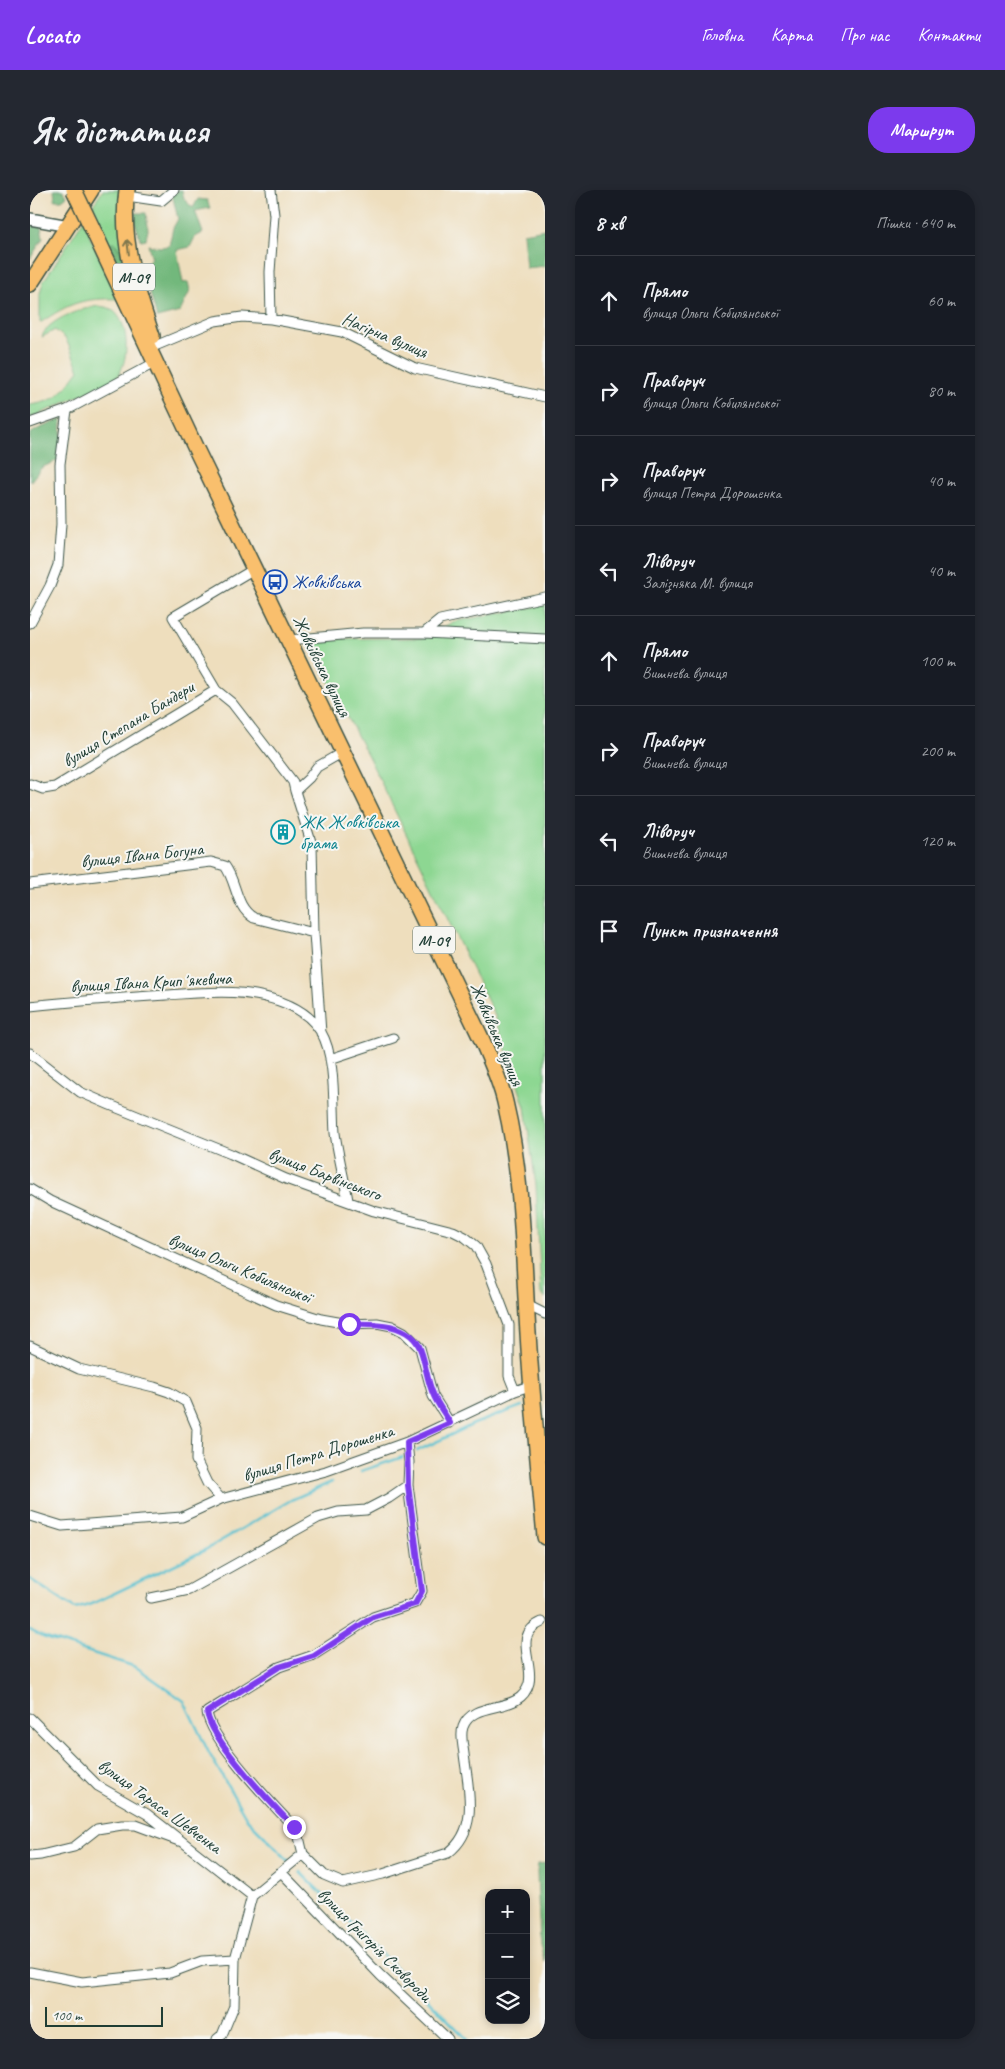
<!DOCTYPE html>
<html lang="uk">
<head>
<meta charset="utf-8">
<style>
	body { margin:0; font-family:Caveat,sans-serif; background:#242831; color:#f1f3f6 }
	.controls { position:absolute; right:15px; bottom:15px; display:grid; overflow:hidden; border-radius:10px; box-shadow:0 2px 8px #0003 }
	.controls button { width:45px; height:45px; display:grid; place-items:center; padding:0; border:0; border-bottom:1px solid #363941; background:#171b24; color:#f1f3f6; font:25px sans-serif }
	.scale { position:absolute; left:15px; bottom:12px; width:118px; box-sizing:border-box; padding-left:5px; border:2px solid #1f3d34; border-top:0; font-size:14px; line-height:18px; white-space:nowrap; color:#1f3d34; -webkit-text-stroke:4px #f6f6f2; paint-order:stroke }
	.stop { position:absolute; width:15px; height:15px; margin:-11px; border:4px solid #7c3aed; border-radius:50%; background:#fff }
	.stop.end { background:#7c3aed; border-color:#fff; box-shadow:0 1px 5px #0008 }
	.list { margin:0; padding:0; list-style:none }
	h2 { display:flex; justify-content:space-between; align-items:center; height:65px; margin:0; padding:0 20px; font-size:21px }
	h2 small { font-size:16px; font-weight:400; color:#9ea1a6 }
	.list li { display:grid; grid-template-columns:32px 1fr auto; gap:15px; align-items:center; box-sizing:border-box; height:90px; padding:0 20px; border-top:1px solid #363941 }
	.list b { display:block; font-size:19px; white-space:nowrap }
	.list p { margin:0; font-size:16px; white-space:nowrap; color:#9ea1a6 }
	.list em { font-size:16px; font-style:normal; color:#9ea1a6 }
	.icon { flex:none; width:28px; height:28px; fill:none; stroke:currentColor; stroke-width:2; stroke-linecap:round; stroke-linejoin:round }
	.map { position:relative; flex:none; width:515px; height:1849px; overflow:hidden; border-radius:20px }
	header { display:flex; align-items:center; gap:30px; box-sizing:border-box; height:70px; padding:0 25px; background:#7c3aed; color:#fff }
	header strong { font-size:24px }
	nav { display:flex; gap:28px; margin-inline-start:auto; font-size:18px }
	.intro { display:flex; align-items:center; justify-content:space-between; box-sizing:border-box; height:120px; padding:0 30px }
	h1 { margin:0; font-size:35px }
	.button { padding:12px 22px; border-radius:20px; background:#7c3aed; color:#fff; font-size:18px; font-weight:700 }
	main { display:flex; gap:30px; padding:0 30px }
	aside { flex:1; background:#171b24; border-radius:20px; box-shadow:0 2px 8px #0003 }
	.map>svg:first-child { display:block }
	.green { fill:#8dd792; stroke:#568a63 }
	.forest { fill:#72b87c; stroke:#487a58 }
	.lines { fill:none; stroke-linecap:round; stroke-linejoin:round }
	.stream { stroke:#54c0cf; stroke-width:2.5 }
	.minor-casing { stroke:#3e5549; stroke-width:11 }
	.tertiary-casing { stroke:#3e5549; stroke-width:14 }
	.trunk-casing { stroke:#3e5549; stroke-width:18 }
	.minor { stroke:#fff; stroke-width:9 }
	.tertiary { stroke:#fff; stroke-width:11 }
	.trunk { stroke:#f9bf6d; stroke-width:15 }
	.trunk-bridge-casing { stroke:#3e5549; stroke-width:18; stroke-linecap:butt }
	.trunk-bridge { stroke:#f9bf6d; stroke-width:15 }
	.oneway { stroke:#81784e }
	.route { stroke:#7c3aed; stroke-width:6 }
	.labels { text-anchor:middle; stroke-width:4; stroke-linejoin:round; paint-order:stroke }
	.shield { fill:#f6f6f2; stroke:#60746d; stroke-width:1 }
	.shield-label { font-size:16px; font-weight:bold; fill:#1f3d34 }
	.street-label { font-size:18px; fill:#1f3d34; stroke:#f6f6f2 }
	.transit-label { font-size:18px; fill:#164399; stroke:#f6f6f2; text-anchor:start }
	.culture-label { font-size:18px; fill:#0d838f; stroke:#f6f6f2; text-anchor:start }
</style>
</head>
<body>
<header>
<strong>Locato</strong>
<nav><a>Головна</a><a>Карта</a><a>Про нас</a><a>Контакти</a></nav>
</header>
<div class="intro"><h1>Як дістатися</h1><a class="button">Маршрут</a></div>
<main>
<div class="map">
<svg width="515" height="1849" viewBox="0 0 515 1849">
	<rect width="100%" height="100%" fill="#f6f6f2"/>
	<filter id="ink" filterUnits="userSpaceOnUse"><feTurbulence type="fractalNoise" baseFrequency=".02" numOctaves="2"/><feDisplacementMap in="SourceGraphic" scale="10" xChannelSelector="R" yChannelSelector="G"/><feConvolveMatrix kernelMatrix="1 2 1 2 8 2 1 2 1" color-interpolation-filters="sRGB"/></filter>
	<filter id="wash" filterUnits="userSpaceOnUse"><feTurbulence type="fractalNoise" baseFrequency=".0096" numOctaves="4" result="noise"/><feDisplacementMap in="SourceGraphic" scale="20" xChannelSelector="R" yChannelSelector="G"/><feGaussianBlur stdDeviation="1.12" result="paint"/><feColorMatrix in="noise" values="0 0 0 0 0 0 0 0 0 0 0 0 0 0 0 0 0 1.4 0 .05"/><feComposite in="paint" operator="in"/></filter>
	<g filter="url(#wash)">
		<rect width="100%" height="100%" fill="#eedebd"/>
		<path class="green" d="M73,0h20l15,123 -40,-91 -9,13 31,64c-37,-1 -49,3 -80,24v-29l3,-12z
			M69,116c4,1 9,1 12,3 20,13 19,54 4,71l-85,38v-13c29,-4 32,-13 49,-35l-13,-31 -11,-9 -13,7c5,-18 41,-29 57,-31z
			M515,415v693l-4,-4 -5,-108 -11,-79 -30,-91 -125,-256 -63,-121 119,-1 26,-16z"/>
		<path class="forest" d="M24,0h9l4,6 -5,4h-7z
			M150,0h2l2,9 9,9 5,-9 9,1 3,8 -15,3 8,22 -8,4 -5,10 -13,3 6,33 5,-1 2,9 -10,21 -23,6 -10,-36v-20l5,-4 -4,-13 12,2 9,-1 4,-18 5,-9 -6,-25z
			M105,23h11l2,17 -2,9 -5,1 -6,-17z
			M0,35l11,2 2,11 -13,21z
			M515,39v37l-19,2 -3,-35z
			M83,51l9,11 2,19 -7,-3 -8,-22z
			M32,229l-2,40 -19,9 -11,14v-48l8,-5z
			M515,1673v99l-5,-17 -3,-73 1,-8z"/>
		<g class="lines">
			<path class="stream" d="M387,1261l57,-27 48,-18
				M331,1281l42,-14
				M0,1389l45,30 17,-5 113,-54 86,-50 41,-18
				M0,1440l13,7 93,30 48,34 25,52 38,66 43,43
				M270,1682l167,167"/>
		</g>
	</g>
	<g filter="url(#ink)">
		<g class="lines">
			<g class="minor-casing">
				<path id="minor" d="M97,6l34,5 13,-11
					M241,129l-1,-47 4,-57 -3,-25
					M125,156l60,-25 27,-4 29,2 71,13 73,36 130,29
					M0,233l37,-13 89,-48
					M224,379l-81,48 43,73 16,13 61,79 2,9
					M0,433l20,-37 8,-21 3,-41 -1,-60 7,-54
					M394,443l16,-13 105,-23
					M259,450l74,-7h61l121,6
					M0,594l13,5 12,-2 161,-97
					M0,694l181,-22 14,4c12,16 10,41 29,52l60,15
					M0,816c45,-5 91,-8 136,-11 32,-2 67,-6 99,2 21,5 44,15 56,35 15,25 12,72 14,101 3,22 9,45 13,67
					M291,843l-7,-100 -2,-88 -17,-54 14,-13 8,-11 26,-15
					M0,863l50,39 30,13 121,49 55,25 88,32 79,20 12,6 11,9 10,18 23,61v51l6,15
					M300,869l63,-21
					M0,999l20,12 226,104 45,14 28,5 28,-1 15,3 12,6 16,16 13,48 17,27
					M497,1115l18,9
					M0,1156l49,23 75,18 15,5 17,10 11,26 -1,32 11,23 14,16
					M0,1326l32,10 120,-9 39,-18 105,-28 81,-29 108,-51 17,-6
					M121,1408l38,-8 129,-72 20,-6 28,-2 23,-12 19,-13
					M0,1528l68,68 49,28 105,82
					M273,1664l-4,-17 -5,-10c-21,-22 -84,-87 -87,-115l72,-45 35,-12 59,-38 42,-14 7,-12 -14,-106 1,-23 -2,-20
					M273,1664l21,21 19,8 40,-9 65,-21c32,-24 20,-65 16,-99 -1,-9 -4,-18 -1,-27 10,-29 58,-11 66,-44 5,-22 -17,-48 13,-61
					M0,1666l11,-1 33,-8 23,-18 25,-4h14l43,16
					M251,1682l99,103 68,64
					M222,1706l51,-42
					M0,1782l52,10 88,-9 32,-12 33,-2
					M187,1849l5,-4 12,-29 1,-47 17,-63"/>
			</g>
			<g class="tertiary-casing">
				<path id="tertiary" d="M0,29l39,7"/>
			</g>
			<g class="trunk-casing">
				<path id="trunk" d="M97,0c-7,50 9,99 25,146
					M64,42l102,217 285,589c9,21 19,42 24,64 18,75 18,154 23,231 4,68 11,136 17,204
					M0,94l61,-94"/>
			</g>
			<use href="#minor" class="minor"/>
			<use href="#tertiary" class="tertiary"/>
			<use href="#trunk" class="trunk"/>
			<g class="trunk-bridge-casing">
				<path id="trunk-bridge" d="M44,0l20,42"/>
			</g>
			<use href="#trunk-bridge" class="trunk-bridge"/>
		</g>
		<defs><path id="oneway-shaft" d="M-6 0H5M1.5-3L5.5 0L1.5 3" fill="none" stroke-width="1.6" stroke-linecap="round" stroke-linejoin="round" transform="scale(1.25)"/></defs>
		<use class="oneway" href="#oneway-shaft" transform="translate(98 57) rotate(-97)"/>
	</g>
	<g class="lines" filter="url(#ink)">
		<path class="route" d="M264,1637c-21,-22 -84,-87 -87,-115l72,-45 35,-11 59,-39 42,-13 7,-13 -14,-106 -1,-43 43,-19c-5,-9 -12,-18 -16,-27 -7,-14 -8,-31 -13,-45 -9,-29 -48,-28 -72,-27"/>
	</g>
	<defs>
		<g id="bus-ring" transform="scale(1.25)"><circle r="9.5" fill="#f6f6f2" stroke="#1a4fb4" stroke-width="1.5"/><path d="M-5-6H5V4H4V6H2V4H-2V6H-4V4H-5ZM-3.5-4V0h7V-4ZM-3.5 1.2v1.5H-2V1.2ZM2 1.2v1.5H3.5V1.2Z" fill="#1a4fb4"/></g>
		<g id="building-ring" transform="scale(1.25)"><circle r="9.5" fill="#f6f6f2" stroke="#0f9aa8" stroke-width="1.5"/><path d="M-4-6H4V6H1V3H-1V6H-4ZM-2.5-4.3h1.7v1.8h-1.7ZM.8-4.3h1.7v1.8H.8ZM-2.5-1h1.7V.8h-1.7ZM.8-1h1.7V.8H.8Z" fill="#0f9aa8"/></g>
	</defs>
	<g fill-rule="evenodd">
		<use href="#bus-ring" x="245" y="392"/>
		<use href="#building-ring" x="253" y="642"/>
	</g>
	<g class="labels">
		<g class="shield">
			<rect x="83" y="73.5" width="42" height="27" rx="4"/>
			<rect x="383" y="736.5" width="42" height="27" rx="4"/>
		</g>
		<g class="shield-label">
			<text x="104" y="93">М-09</text>
			<text x="404" y="756">М-09</text>
		</g>
		<g class="street-label">
			<text transform="translate(355 145) rotate(23)" y="6">Нагірна вулиця</text>
			<text transform="translate(292 476) rotate(64)" y="6">Жовківська вулиця</text>
			<text transform="translate(98 534) rotate(-31)" y="6">вулиця Степана Бандери</text>
			<text transform="translate(112 665) rotate(-6)" y="6">вулиця Івана Богуна</text>
			<text transform="translate(121 792) rotate(-3)" y="6">вулиця Івана Крипʼякевича</text>
			<text transform="translate(467 844) rotate(67)" y="6">Жовківська вулиця</text>
			<text transform="translate(295 984) rotate(21)" y="6">вулиця Барвінського</text>
			<text transform="translate(210 1078) rotate(23)" y="6">вулиця Ольги Кобилянської</text>
			<text transform="translate(288 1263) rotate(-17)" y="6">вулиця Петра Дорошенка</text>
			<text transform="translate(130 1616) rotate(36)" y="6">вулиця Тараса Шевченка</text>
			<text transform="translate(345 1755) rotate(45)" y="6">вулиця Григорія Сковороди</text>
		</g>
		<g class="transit-label">
			<text x="262" y="398">Жовківська</text>
		</g>
		<g class="culture-label">
			<text x="270" y="638">ЖК Жовківська<tspan x="270" dy="21">брама</tspan></text>
		</g>
	</g>
</svg>
<div class="controls">
<button>+</button>
<button>−</button>
<button><svg class="icon" aria-label="layers" viewBox="0 0 24 24"><path d="M12 4l9 5-9 5-9-5zM3 14l9 5 9-5"/></svg></button>
</div>
<div class="scale">100 m</div>
<div class="stop" style="left:319px;top:1134px"></div>
<div class="stop end" style="left:264px;top:1637px"></div>
</div>
<aside>
<h2>8 хв<small>Пішки · 640 m</small></h2>
<ul class="list">
<li><svg class="icon" aria-label="ahead" viewBox="0 0 24 24"><path d="M12 20V5M6 11l6-6 6 6"/></svg><div><b>Прямо</b><p>вулиця Ольги Кобилянської</p></div><em>60 m</em></li>
<li><svg class="icon" aria-label="right" viewBox="0 0 24 24"><path d="M7 20v-9h11M14 6l5 5-5 5"/></svg><div><b>Праворуч</b><p>вулиця Ольги Кобилянської</p></div><em>80 m</em></li>
<li><svg class="icon" aria-label="right" viewBox="0 0 24 24"><path d="M7 20v-9h11M14 6l5 5-5 5"/></svg><div><b>Праворуч</b><p>вулиця Петра Дорошенка</p></div><em>40 m</em></li>
<li><svg class="icon" aria-label="left" viewBox="0 0 24 24"><path d="M17 20v-9H6M10 6l-5 5 5 5"/></svg><div><b>Ліворуч</b><p>Залізняка М. вулиця</p></div><em>40 m</em></li>
<li><svg class="icon" aria-label="ahead" viewBox="0 0 24 24"><path d="M12 20V5M6 11l6-6 6 6"/></svg><div><b>Прямо</b><p>Вишнева вулиця</p></div><em>100 m</em></li>
<li><svg class="icon" aria-label="right" viewBox="0 0 24 24"><path d="M7 20v-9h11M14 6l5 5-5 5"/></svg><div><b>Праворуч</b><p>Вишнева вулиця</p></div><em>200 m</em></li>
<li><svg class="icon" aria-label="left" viewBox="0 0 24 24"><path d="M17 20v-9H6M10 6l-5 5 5 5"/></svg><div><b>Ліворуч</b><p>Вишнева вулиця</p></div><em>120 m</em></li>
<li><svg class="icon" aria-label="arrive" viewBox="0 0 24 24"><path d="M6 21V4h12l-3 4 3 4H6"/></svg><div><b>Пункт призначення</b></div></li>
</ul>
</aside>
</main>
</body>
</html>
